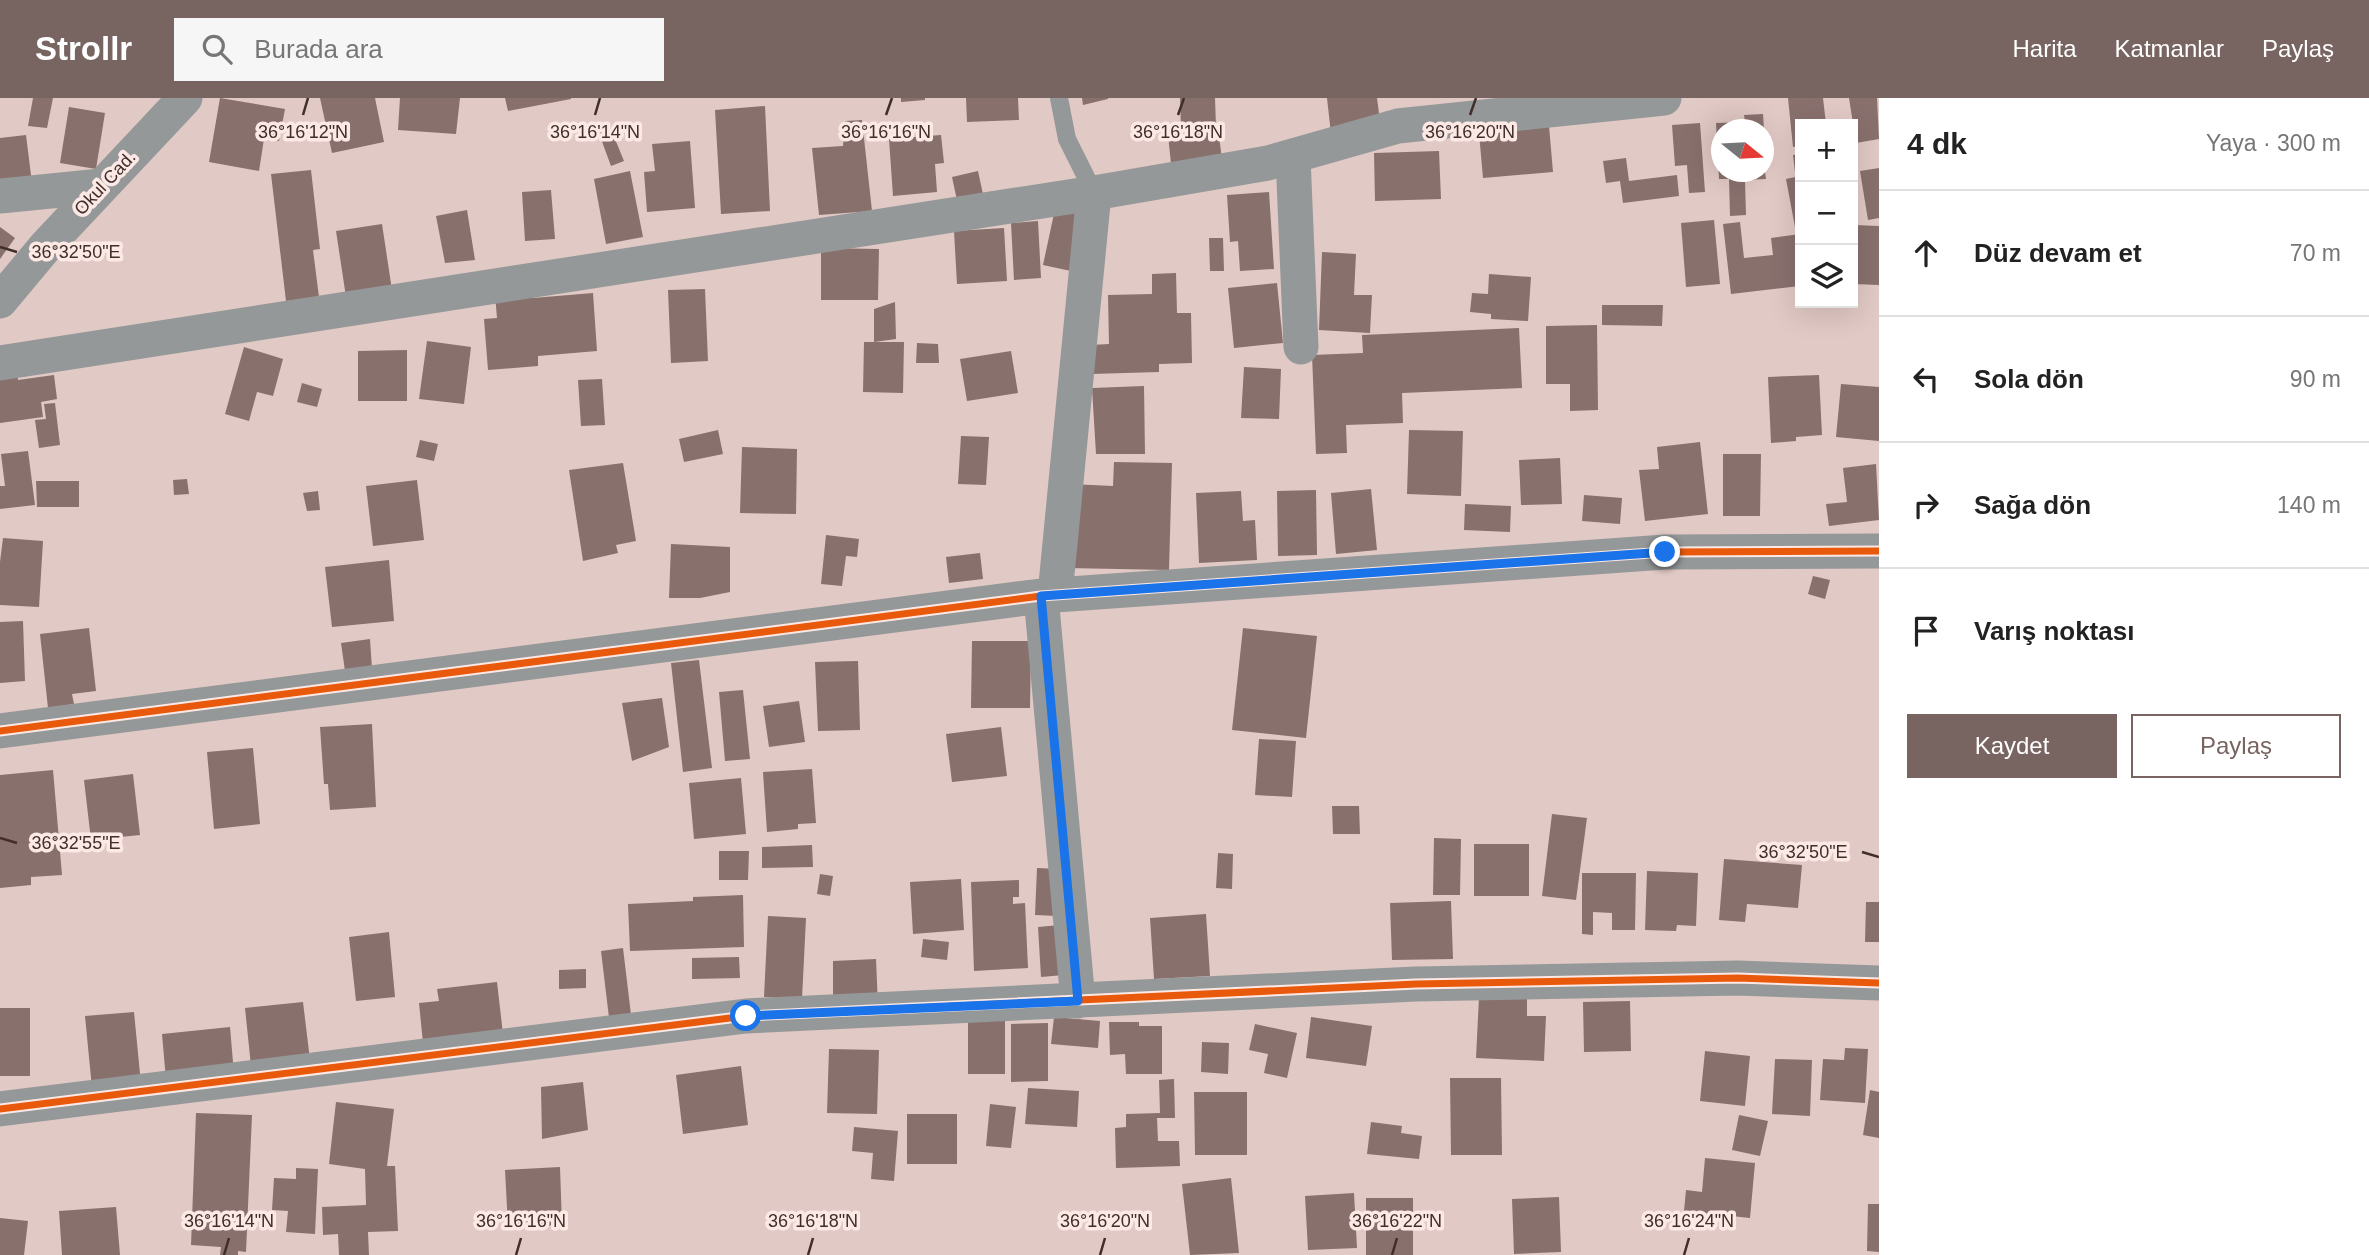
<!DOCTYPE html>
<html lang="tr">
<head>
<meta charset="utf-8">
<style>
	body { margin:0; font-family:Helvetica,sans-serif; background:#f6f6f6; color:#222 }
	.controls { position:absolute; right:21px; top:21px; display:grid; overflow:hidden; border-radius:0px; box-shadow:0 7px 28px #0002 }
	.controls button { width:63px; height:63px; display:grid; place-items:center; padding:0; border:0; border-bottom:2px solid #e0e0e0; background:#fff; color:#222; font:35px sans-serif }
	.compass { position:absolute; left:1711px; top:21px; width:63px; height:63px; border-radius:50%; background:#fff; box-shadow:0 7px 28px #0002; rotate:108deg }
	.stop { position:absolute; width:21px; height:21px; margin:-16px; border:5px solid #1a73e8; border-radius:50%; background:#fff }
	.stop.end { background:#1a73e8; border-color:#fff; box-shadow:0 2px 7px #0008 }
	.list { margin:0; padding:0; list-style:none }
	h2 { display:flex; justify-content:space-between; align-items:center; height:91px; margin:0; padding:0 28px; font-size:30px }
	h2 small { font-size:23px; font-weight:400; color:#767676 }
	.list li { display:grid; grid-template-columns:46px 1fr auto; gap:21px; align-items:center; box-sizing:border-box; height:126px; padding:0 28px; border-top:2px solid #e0e0e0 }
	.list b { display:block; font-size:26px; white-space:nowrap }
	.list em { font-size:23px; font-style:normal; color:#767676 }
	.actions { display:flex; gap:14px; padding:21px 28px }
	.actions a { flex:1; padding:16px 0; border:2px solid #786461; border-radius:0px; text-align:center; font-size:24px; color:#786461 }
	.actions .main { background:#786461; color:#fff }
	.icon { flex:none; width:38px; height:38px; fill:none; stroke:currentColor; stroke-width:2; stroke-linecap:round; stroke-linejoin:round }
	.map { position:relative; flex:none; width:1879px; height:1157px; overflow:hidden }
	header { display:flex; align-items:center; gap:42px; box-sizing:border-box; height:98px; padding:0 35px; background:#786461; color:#fff }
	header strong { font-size:33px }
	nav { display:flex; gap:38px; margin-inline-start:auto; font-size:24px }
	.search { width:490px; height:63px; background:#f6f6f6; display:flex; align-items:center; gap:18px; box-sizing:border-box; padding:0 24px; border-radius:0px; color:#767676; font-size:26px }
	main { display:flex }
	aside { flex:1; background:#fff }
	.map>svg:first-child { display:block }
	.building { fill:#88706d }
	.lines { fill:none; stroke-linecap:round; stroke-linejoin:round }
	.service { stroke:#959898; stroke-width:18 }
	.minor { stroke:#959898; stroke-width:35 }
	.cycleway-casing { stroke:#fce9e5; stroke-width:11 }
	.cycleway { stroke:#e8590c; stroke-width:7 }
	.route { stroke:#1a73e8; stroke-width:9 }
	.ticks { fill:none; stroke:#402e2b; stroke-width:2.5 }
	.labels { text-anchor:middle; stroke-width:7; stroke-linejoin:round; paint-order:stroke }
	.street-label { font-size:18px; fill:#402e2b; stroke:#fce9e5 }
	.ticks-label { font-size:18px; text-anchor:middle; fill:#402e2b; stroke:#fce9e5; stroke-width:7; stroke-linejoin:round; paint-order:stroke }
</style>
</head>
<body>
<header>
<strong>Strollr</strong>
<div class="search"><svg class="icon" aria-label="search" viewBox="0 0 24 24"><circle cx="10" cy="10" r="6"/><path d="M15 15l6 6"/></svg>Burada ara</div>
<nav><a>Harita</a><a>Katmanlar</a><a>Paylaş</a></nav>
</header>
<main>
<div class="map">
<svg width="1879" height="1157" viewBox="0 0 1879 1157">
	<rect width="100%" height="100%" fill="#e1c9c5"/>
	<path class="building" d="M33,0h20l-6,30 -19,-2z
		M220,0l65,11 -6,32 -15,-2 -5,32 -50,-9z
		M320,0h55l9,44 -52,11z
		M400,0h60l-4,36 -58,-4z
		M505,0h66v1l-63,12z
		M901,0h24v2l-24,2z
		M966,0h52l1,22 -52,2z
		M1082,0h26v1l-25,6z
		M1180,0h35l1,29 -35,2z
		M1327,0h50l4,31 -50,5z
		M1788,0h35l3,26h-26v22l-7,1z
		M1849,0h28l2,41 -23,4z
		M765,8l5,105 -49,3 -6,-104z
		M69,9l36,6 -9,56 -36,-6z
		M1763,16l1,16h-43v42h44l1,7 -21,1 1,35 -16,1 -1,-37h-10l-3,-56 29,-1 -1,-7z
		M862,22l10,91 -53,4 -7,-67 31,-2 2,-25z
		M608,24l16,39 -13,5 -14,-38z
		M1700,25l5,69 -16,1 -2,-28 -12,1 -3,-41z
		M1549,28l4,46 -70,6 -4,-45z
		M1218,30l5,39 -51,6 -4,-38z
		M26,37l6,48 -32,4v-49z
		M941,37l3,28 -9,1 2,28 -44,4 -4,-57z
		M690,43l5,67 -48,4 -3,-40 11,-1 -3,-27z
		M1439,53l2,48 -66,2 -1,-48z
		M1800,56v17l-5,1 -2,-17z
		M1626,60l3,23 48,-6 2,21 -56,7 -3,-22 -14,2 -3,-22z
		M1879,70v50l-11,2 -8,-49z
		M311,72l9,79 -7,1 6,47 -33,4 -15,-127z
		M630,73l13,66 -37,7 -12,-65z
		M978,73l6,28 -26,6 -6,-28z
		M1800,78v50l-5,1 -9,-48z
		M551,92l4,49 -30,2 -3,-49z
		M1269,94l5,77 -34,2 -2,-30 -8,1 -3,-47z
		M1055,111l27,6 -11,56 -28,-6z
		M467,112l8,50 -30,3 -9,-47z
		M1714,122l6,64 -34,3 -5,-64z
		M1038,123l3,57 -27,2 -3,-57z
		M1740,124l4,36 29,-3 -2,-17 29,-4v52l-69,8 -8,-70z
		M382,126l10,66 -46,7 -10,-66z
		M1855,127l24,1v59l-26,-1z
		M0,129l15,11 -15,21z
		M1004,130l3,53 -50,3 -3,-53z
		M1209,140h14l1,33h-14z
		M821,150l58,1 -1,51h-57z
		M1322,154l34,2 -2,41h18l-2,38 -51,-3z
		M1176,175l1,40h14l1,50 -33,1v8l-68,2v-29l18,-1 -1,-49 44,-1v-20z
		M1489,176l42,3 -3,44 -37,-2v-5l-21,-2 2,-19 16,1z
		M1277,185l6,60 -49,5 -6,-60z
		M705,191l3,72 -37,2 -3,-73z
		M533,194v6l60,-5 4,58 -59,5v10l-50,4 -4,-51 13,-1 -2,-23z
		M895,204l1,37 -22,3v-33z
		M1602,207h61l-1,21 -60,-1z
		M1597,227l1,85 -28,1v-27h-24v-58z
		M1519,230l3,60 -120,5 1,30 -57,2 1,28 -31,1 -4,-99 51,-2 -1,-18z
		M427,243l44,6 -7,57 -45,-5z
		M864,244h40l-1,51 -40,-1z
		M917,245l21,1 1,19h-23z
		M244,249l39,12 -10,37 -16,-4 -8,29 -24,-7z
		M407,252v51h-49v-50z
		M1011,253l7,42 -51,8 -7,-42z
		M1244,269l37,2 -2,50 -38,-1z
		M17,273l1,9 36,-5 3,24 -16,3 2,15 -43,6v-50z
		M1819,277l3,60 -26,2v4l-25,2 -3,-66z
		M602,281l3,46 -24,1 -3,-46z
		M302,285l20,6 -5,18 -20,-5z
		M1841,286l38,3v54l-43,-4z
		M1144,288l1,68h-49l-4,-66z
		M55,305l5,42 -21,3 -4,-28 11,-1 -2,-15z
		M718,332l5,24 -39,8 -5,-23z
		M1409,332l54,1 -2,65 -54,-2z
		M961,338l28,1 -3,48 -28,-1z
		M420,342l18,4 -4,17 -18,-4z
		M1700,344l8,72 -63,7 -6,-51 20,-1 -2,-22z
		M742,349l55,2 -1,65 -56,-1z
		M28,353l7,54 -35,4v-23h5l-4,-32z
		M1723,356h38l-1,62h-37z
		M1560,360l2,46 -41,1 -2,-45z
		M1114,364l58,1 -3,107 -103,-2 4,-84 43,2z
		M623,365l13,78 -20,4 2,8 -35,8 -14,-91z
		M1876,366l3,56 -50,6 -3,-22 21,-2 -4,-34z
		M187,381l2,15 -15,1 -1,-15z
		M417,382l7,60 -51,6 -7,-60z
		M36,383h43v26h-42z
		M1371,391l6,61 -41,4 -5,-61z
		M1316,392l1,65 -39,1 -1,-65z
		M318,393l2,19 -13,1 -4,-18z
		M1241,393l2,30 12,-1 2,40 -58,3 -3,-70z
		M1584,397l38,3 -2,26 -38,-3z
		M1465,406l46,2 -1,26 -46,-2z
		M826,437l33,4 -2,18 -11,-1 -4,30 -21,-2z
		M3,440l40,3 -4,66 -39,-2v-43z
		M671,446l59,3v45l-30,6h-31z
		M980,455l3,26 -34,4 -3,-26z
		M389,462l5,61 -62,6 -7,-60z
		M1813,478l17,4 -5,19 -17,-5z
		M23,523l2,60 -25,2v-61z
		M89,530l7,63 -24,3 2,10 -26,4 -8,-74z
		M1243,530l74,8 -11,102 -74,-8z
		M370,541l2,30 -27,2 -4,-28z
		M972,543h59l-1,67h-59z
		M699,562l13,108 -29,4 -12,-109z
		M858,563l2,69 -42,1 -3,-69z
		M743,592l7,69 -25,2 -6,-69z
		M662,600l7,49 -37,14 -10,-58z
		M799,603l6,41 -36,5 -6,-41z
		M372,626l4,83 -46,3 -2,-26h-4l-4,-57z
		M1001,629l6,49 -55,6 -6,-48z
		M1259,641l37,2 -4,56 -37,-2z
		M253,650l7,76 -46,5 -7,-77z
		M812,671l4,54 -18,1v5l-31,3 -4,-60z
		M53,672l9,105 -31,2v8l-31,3v-113z
		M133,676l7,61 -49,5 -7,-60z
		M741,680l5,56 -52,5 -5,-56z
		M1332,708h27l1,28h-27z
		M1552,716l35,4 -11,82 -34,-4z
		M1434,740l27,1 -1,56h-27z
		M1474,746h55v52h-55z
		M812,747l1,22 -51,1v-21z
		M719,753h30l-1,29h-29z
		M1218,755l15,1 -1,35 -16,-1z
		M1724,761l78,6 -4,43 -51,-4 -2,18 -26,-2z
		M1037,770l24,1 -3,47 -23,-1z
		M1647,773l51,2 -2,53 -19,-1 -1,6 -31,-1z
		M1582,775h54l-1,57h-23v-17l-19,-1v23l-11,-1z
		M820,776l13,2 -3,20 -13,-2z
		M961,781l3,51 -51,4 -3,-52z
		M1019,782v17h-6v7l12,-1 3,65 -54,3 -3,-89z
		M743,797l1,52 -114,4 -2,-47 65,-3v-4z
		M1451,803l2,58 -61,1 -2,-57z
		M1866,804h13v40h-14z
		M1206,816l4,62 -56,3 -4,-61z
		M768,818l38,2 -4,81 -38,-2z
		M1060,827l4,50 -23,2 -3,-50z
		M389,834l6,65 -39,4 -7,-64z
		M923,841l26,3 -2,18 -26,-3z
		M623,850l9,75 -22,3 -9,-75z
		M739,859l1,21 -48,1v-21z
		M876,861l2,47h-45v-45z
		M586,871v19l-27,1v-19z
		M497,884l6,52 -80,9 -4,-40 20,-2 -2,-12z
		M1479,899l48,2v17h19l-2,45 -68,-3z
		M1630,903l1,50 -47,1 -1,-50z
		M303,904l7,58 -59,6 -6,-58z
		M0,910h30v68h-30z
		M134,914l7,72 -49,4 -7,-72z
		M968,918h37v58h-37z
		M1054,919l46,4 -2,27 -47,-4z
		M1311,919l61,9 -6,40 -60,-8z
		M1109,924h30v4h23v48h-36l-1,-20 -15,1z
		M1048,925v58l-37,1v-58z
		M1255,926l42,9 -10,45 -23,-5 4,-19 -19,-4z
		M230,929l4,47 -68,6 -4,-46z
		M1202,944l27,1 -1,31 -27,-2z
		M1845,950l23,1 -3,54 -45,-3 3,-41 21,1z
		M829,951l50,1 -2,64 -50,-1z
		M1705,953l45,5 -5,50 -45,-5z
		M1775,961l37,1 -2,56 -38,-2z
		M741,968l7,59 -65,9 -7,-59z
		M1450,980h51l1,77h-51z
		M1174,981l1,39h-18l1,23h21l1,25 -64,2 -1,-40 11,-1v-13l34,-1 -1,-33z
		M583,984l5,48 -46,9 -1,-52z
		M1028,990l51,3 -2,36 -52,-3z
		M1870,992l9,2v46l-16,-3z
		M1194,994h53v63h-52z
		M336,1004l58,7 -7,57h8l3,65 -30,1 1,23h-30l-1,-21 -15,1 -1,-28 44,-2 -1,-36 -36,-5z
		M990,1006l26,3 -5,41 -25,-2z
		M196,1015l56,2 -6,137 -8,-1v4h-18l1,-8 -30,-2z
		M907,1016h50v50h-50z
		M1739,1017l29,6 -8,35 -28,-6z
		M1371,1024l31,4 -1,7 21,3 -3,23 -52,-5z
		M854,1029l44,4 -4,50 -23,-2 2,-26 -21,-2z
		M1705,1060l50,5 -5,55 -66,-7 2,-21 16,2z
		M560,1069l2,58 -54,2 -3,-57z
		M296,1070l22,1 -3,65 -29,-2 2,-21 -16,-1 2,-32 22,1z
		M1231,1080l8,75 -49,2 -8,-71z
		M1354,1095l3,55 -49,2 -3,-54z
		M1559,1099l2,55 -47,2 -2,-55z
		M1366,1100h47v57h-47z
		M1868,1106h11v48l-12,-1z
		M116,1109l4,48h-58l-3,-44z
		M0,1120l28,3 -4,34h-24z"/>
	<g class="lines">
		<path class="service" d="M1059,0l8,41 27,54"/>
		<path class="minor" d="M1293,59l8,190
			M0,98l101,-10
			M0,203l46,-55 139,-148
			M0,265l1094,-170 174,-30 130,-37 266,-28
			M1055,497l39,-402
			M1041,498l37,405
			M0,633l1041,-135 624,-44 214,-1
			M0,1011l746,-93 670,-32 322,-6 141,5"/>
		<g class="cycleway-casing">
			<path id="cycleway" d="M0,633l1041,-135 624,-44 214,-1
				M0,1011l746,-93 670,-32 322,-6 141,5"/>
		</g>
		<use href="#cycleway" class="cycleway"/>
	</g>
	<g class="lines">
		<path class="route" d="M746,918l332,-15 -37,-405 624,-44"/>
	</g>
	<path class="ticks" d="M303,17l5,-17M595,17l5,-17M886,17l6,-17M1178,17l6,-17M1470,17l6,-17M0,149l17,5M0,740l17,5M1862,754l17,5M224,1157l5,-17M516,1157l5,-17M808,1157l5,-17M1100,1157l5,-17M1392,1157l5,-17M1684,1157l5,-17"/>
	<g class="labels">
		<g class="street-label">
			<text transform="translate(105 85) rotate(-47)" y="6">Okul Cad.</text>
		</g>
	</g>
	<g class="ticks-label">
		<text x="303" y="40">36°16'12"N</text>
		<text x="595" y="40">36°16'14"N</text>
		<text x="886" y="40">36°16'16"N</text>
		<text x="1178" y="40">36°16'18"N</text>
		<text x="1470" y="40">36°16'20"N</text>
		<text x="76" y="160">36°32'50"E</text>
		<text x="76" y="751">36°32'55"E</text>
		<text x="1803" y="760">36°32'50"E</text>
		<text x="229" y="1129">36°16'14"N</text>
		<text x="521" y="1129">36°16'16"N</text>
		<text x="813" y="1129">36°16'18"N</text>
		<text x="1105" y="1129">36°16'20"N</text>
		<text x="1397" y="1129">36°16'22"N</text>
		<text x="1689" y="1129">36°16'24"N</text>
	</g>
</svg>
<div class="controls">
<button>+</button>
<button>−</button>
<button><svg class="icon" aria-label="layers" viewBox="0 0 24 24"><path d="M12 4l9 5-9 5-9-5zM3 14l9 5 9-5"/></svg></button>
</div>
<svg class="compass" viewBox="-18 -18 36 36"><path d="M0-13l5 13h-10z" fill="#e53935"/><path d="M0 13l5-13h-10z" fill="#767676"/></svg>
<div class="stop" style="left:746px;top:918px"></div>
<div class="stop end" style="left:1665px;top:454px"></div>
</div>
<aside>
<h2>4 dk<small>Yaya · 300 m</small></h2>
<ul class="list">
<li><svg class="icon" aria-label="ahead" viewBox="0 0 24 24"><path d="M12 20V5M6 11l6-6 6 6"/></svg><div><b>Düz devam et</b></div><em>70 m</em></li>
<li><svg class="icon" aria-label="left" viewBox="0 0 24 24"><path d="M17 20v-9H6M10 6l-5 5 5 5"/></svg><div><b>Sola dön</b></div><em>90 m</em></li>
<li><svg class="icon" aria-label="right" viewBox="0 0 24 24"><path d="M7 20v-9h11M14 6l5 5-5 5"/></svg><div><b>Sağa dön</b></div><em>140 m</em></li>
<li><svg class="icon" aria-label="arrive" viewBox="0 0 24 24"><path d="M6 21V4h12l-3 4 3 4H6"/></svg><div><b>Varış noktası</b></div></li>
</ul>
<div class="actions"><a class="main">Kaydet</a><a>Paylaş</a></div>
</aside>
</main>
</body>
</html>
